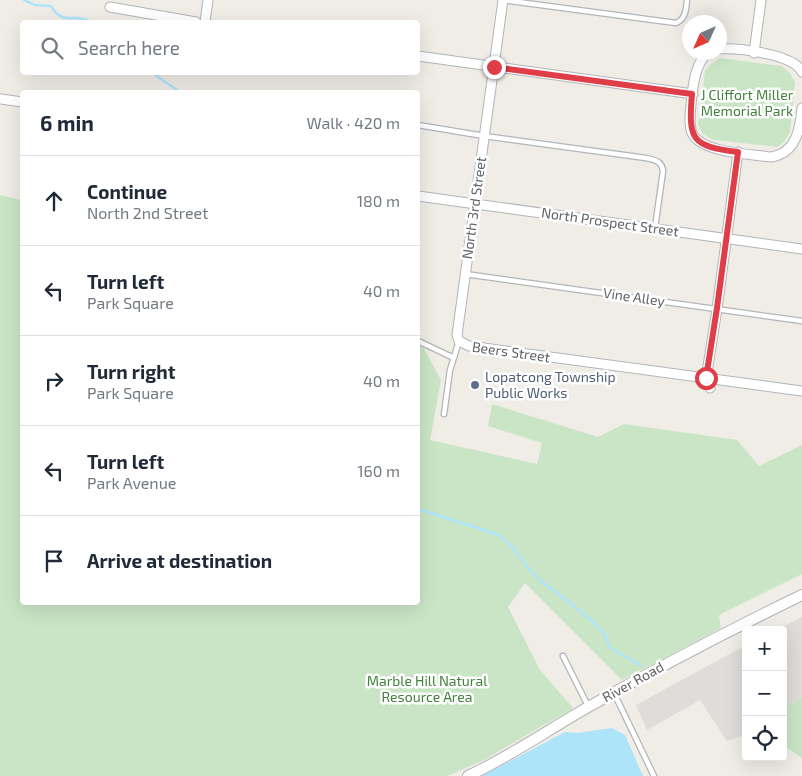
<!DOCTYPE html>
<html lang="en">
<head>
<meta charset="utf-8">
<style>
	body { margin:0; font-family:"Exo 2",sans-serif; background:#f2f2f3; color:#1f2937 }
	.controls { position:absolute; right:15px; bottom:15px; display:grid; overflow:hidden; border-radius:5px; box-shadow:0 5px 20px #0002 }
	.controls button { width:45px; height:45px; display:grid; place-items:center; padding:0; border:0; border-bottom:1px solid #e0e1e3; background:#fff; color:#1f2937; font:25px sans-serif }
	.compass { position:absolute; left:682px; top:15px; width:45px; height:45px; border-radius:50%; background:#fff; box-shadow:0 5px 20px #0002; rotate:225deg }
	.stop { position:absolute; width:15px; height:15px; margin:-11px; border:4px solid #df3e49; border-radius:50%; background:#fff }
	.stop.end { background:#df3e49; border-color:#fff; box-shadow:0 1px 5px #0008 }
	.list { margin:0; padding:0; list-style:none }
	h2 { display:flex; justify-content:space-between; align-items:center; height:65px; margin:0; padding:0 20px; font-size:21px }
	h2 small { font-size:16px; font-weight:400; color:#747a83 }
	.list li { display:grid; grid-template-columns:32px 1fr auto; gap:15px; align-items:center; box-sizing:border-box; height:90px; padding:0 20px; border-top:1px solid #e0e1e3 }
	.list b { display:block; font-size:19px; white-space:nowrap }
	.list p { margin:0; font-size:16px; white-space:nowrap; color:#747a83 }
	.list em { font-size:16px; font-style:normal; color:#747a83 }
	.icon { flex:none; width:28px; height:28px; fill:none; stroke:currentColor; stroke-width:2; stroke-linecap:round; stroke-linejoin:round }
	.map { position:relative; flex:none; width:802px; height:776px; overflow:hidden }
	.search { position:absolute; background:#fff; box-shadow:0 5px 20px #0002; left:20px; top:20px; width:400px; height:55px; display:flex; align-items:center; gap:12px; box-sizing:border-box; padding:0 18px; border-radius:5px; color:#747a83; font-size:19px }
	.panel { position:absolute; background:#fff; box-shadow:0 5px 20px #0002; left:20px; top:90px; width:400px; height:515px; border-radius:5px }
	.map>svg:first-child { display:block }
	.industrial { fill:#dfdcd9 }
	.green { fill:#cae5c6 }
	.water { fill:#ade4fa }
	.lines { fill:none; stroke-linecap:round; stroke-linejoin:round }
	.stream { stroke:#ade4fa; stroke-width:2.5 }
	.service-casing { stroke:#b2b5b9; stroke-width:7 }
	.minor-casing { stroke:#b2b5b9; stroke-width:11 }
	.tertiary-casing { stroke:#b2b5b9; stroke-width:12 }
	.service { stroke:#fff; stroke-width:4.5 }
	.minor { stroke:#fff; stroke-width:9 }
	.tertiary { stroke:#fff; stroke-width:10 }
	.route { stroke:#df3e49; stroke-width:6 }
	.service-dot { fill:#5c6f8a; stroke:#fff; stroke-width:2 }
	.labels { text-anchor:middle; stroke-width:5; stroke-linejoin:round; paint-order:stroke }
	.park-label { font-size:14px; fill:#41823a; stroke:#fff }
	.street-label { font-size:14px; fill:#5f6367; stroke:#fff }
	.service-label { font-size:14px; fill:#4e5e75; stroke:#fff; text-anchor:start }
</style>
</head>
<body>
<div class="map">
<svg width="802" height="776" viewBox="0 0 802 776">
	<rect width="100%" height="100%" fill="#f0ede7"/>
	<path class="industrial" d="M802,617v80l-19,12v-79h-7z
		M746,645v89l-19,7 -27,-41 -53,30 -11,-25z"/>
	<path class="green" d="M720,58l62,8 8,7 5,10 -5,49 -6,10 -7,5 -63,-7 -11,-6 -5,-9 7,-54 6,-7z
		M0,195l22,5v402h396v-260l3,1 20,37 -11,60 107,24 5,-21 -54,-17 4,-22 106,33 26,-13 113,16 22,26 43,-21v129l-83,41 2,13 -99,52 -97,-97 -17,24 32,63 33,38 -91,53 -35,15h-447z
		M802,697v61l-19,-13v-36z"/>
	<path class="water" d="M612,728l13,7 18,41h-161l83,-44 12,1z"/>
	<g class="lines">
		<path class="stream" d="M24,0l11,5 16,1c12,21 24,6 39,16
			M151,72l29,20
			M418,509l78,25c20,10 27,33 45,47 20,16 42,30 60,49 5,5 6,10 8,17l31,18"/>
		<g class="service-casing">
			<path id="service" d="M503,0l173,23c10,-4 10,-14 11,-23
				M418,125l66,11 162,22c9,2 16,3 17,13l-8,57
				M465,274l337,47
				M418,341l36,17
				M444,414l6,-44 9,-29
				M563,656l25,50
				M614,693l40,83"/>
		</g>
		<g class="minor-casing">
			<path id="minor" d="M503,0l-46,335 2,6 10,5 333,45
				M110,7l86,15
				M205,22l3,-22
				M720,49c18,-1 74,5 82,23
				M708,52c-12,12 -14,27 -16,43 -1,12 -4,27 0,38 9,20 59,21 79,24 25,-4 29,-27 31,-49
				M754,53l7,-53
				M418,56l275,38
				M1,99l21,3
				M418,196l384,53
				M710,388l-4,-9 11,-70 21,-157"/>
		</g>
		<g class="tertiary-casing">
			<path id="tertiary" d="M468,776c43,-20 81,-47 122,-70 69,-39 140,-76 212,-111"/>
		</g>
		<use href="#service" class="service"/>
		<use href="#minor" class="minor"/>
		<use href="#tertiary" class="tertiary"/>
	</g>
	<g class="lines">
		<path class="route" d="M494,67l198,27c-4,47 0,52 46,58l-21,156 -11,70"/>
	</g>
	<circle class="service-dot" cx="475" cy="385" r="5"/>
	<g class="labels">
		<g class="park-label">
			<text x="747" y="100">J Cliffort Miller<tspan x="747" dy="16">Memorial Park</tspan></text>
			<text x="427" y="686">Marble Hill Natural<tspan x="427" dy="16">Resource Area</tspan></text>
		</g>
		<g class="street-label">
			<text transform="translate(474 208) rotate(-82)" y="5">North 3rd Street</text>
			<text transform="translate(610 222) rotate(8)" y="5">North Prospect Street</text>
			<text transform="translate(634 297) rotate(8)" y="5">Vine Alley</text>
			<text transform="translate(511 352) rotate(8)" y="5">Beers Street</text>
			<text transform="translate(633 682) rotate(-29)" y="5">River Road</text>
		</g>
		<g class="service-label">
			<text x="485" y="382">Lopatcong Township<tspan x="485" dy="16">Public Works</tspan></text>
		</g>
	</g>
</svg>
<div class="controls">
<button>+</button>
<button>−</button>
<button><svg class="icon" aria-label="locate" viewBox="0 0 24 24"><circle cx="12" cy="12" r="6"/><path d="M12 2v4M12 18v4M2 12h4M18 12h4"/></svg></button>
</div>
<svg class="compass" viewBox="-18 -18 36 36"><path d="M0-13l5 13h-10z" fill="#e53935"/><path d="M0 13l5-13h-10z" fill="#747a83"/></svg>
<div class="stop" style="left:706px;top:378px"></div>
<div class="stop end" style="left:494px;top:67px"></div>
<div class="search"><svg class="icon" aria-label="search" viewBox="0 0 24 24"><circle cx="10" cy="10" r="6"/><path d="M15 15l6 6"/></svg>Search here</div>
<section class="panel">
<h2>6 min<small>Walk · 420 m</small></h2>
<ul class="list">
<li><svg class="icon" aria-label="ahead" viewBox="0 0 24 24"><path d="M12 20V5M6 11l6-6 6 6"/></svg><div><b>Continue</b><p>North 2nd Street</p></div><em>180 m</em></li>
<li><svg class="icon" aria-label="left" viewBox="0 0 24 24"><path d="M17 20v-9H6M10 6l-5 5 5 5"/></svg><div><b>Turn left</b><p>Park Square</p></div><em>40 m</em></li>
<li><svg class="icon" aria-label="right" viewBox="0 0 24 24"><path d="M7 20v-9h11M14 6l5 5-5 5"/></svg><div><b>Turn right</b><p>Park Square</p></div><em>40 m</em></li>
<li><svg class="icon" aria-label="left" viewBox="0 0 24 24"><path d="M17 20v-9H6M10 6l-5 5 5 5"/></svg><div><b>Turn left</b><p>Park Avenue</p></div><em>160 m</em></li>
<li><svg class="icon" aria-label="arrive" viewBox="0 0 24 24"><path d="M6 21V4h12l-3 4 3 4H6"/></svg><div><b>Arrive at destination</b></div></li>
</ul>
</section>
</div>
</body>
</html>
